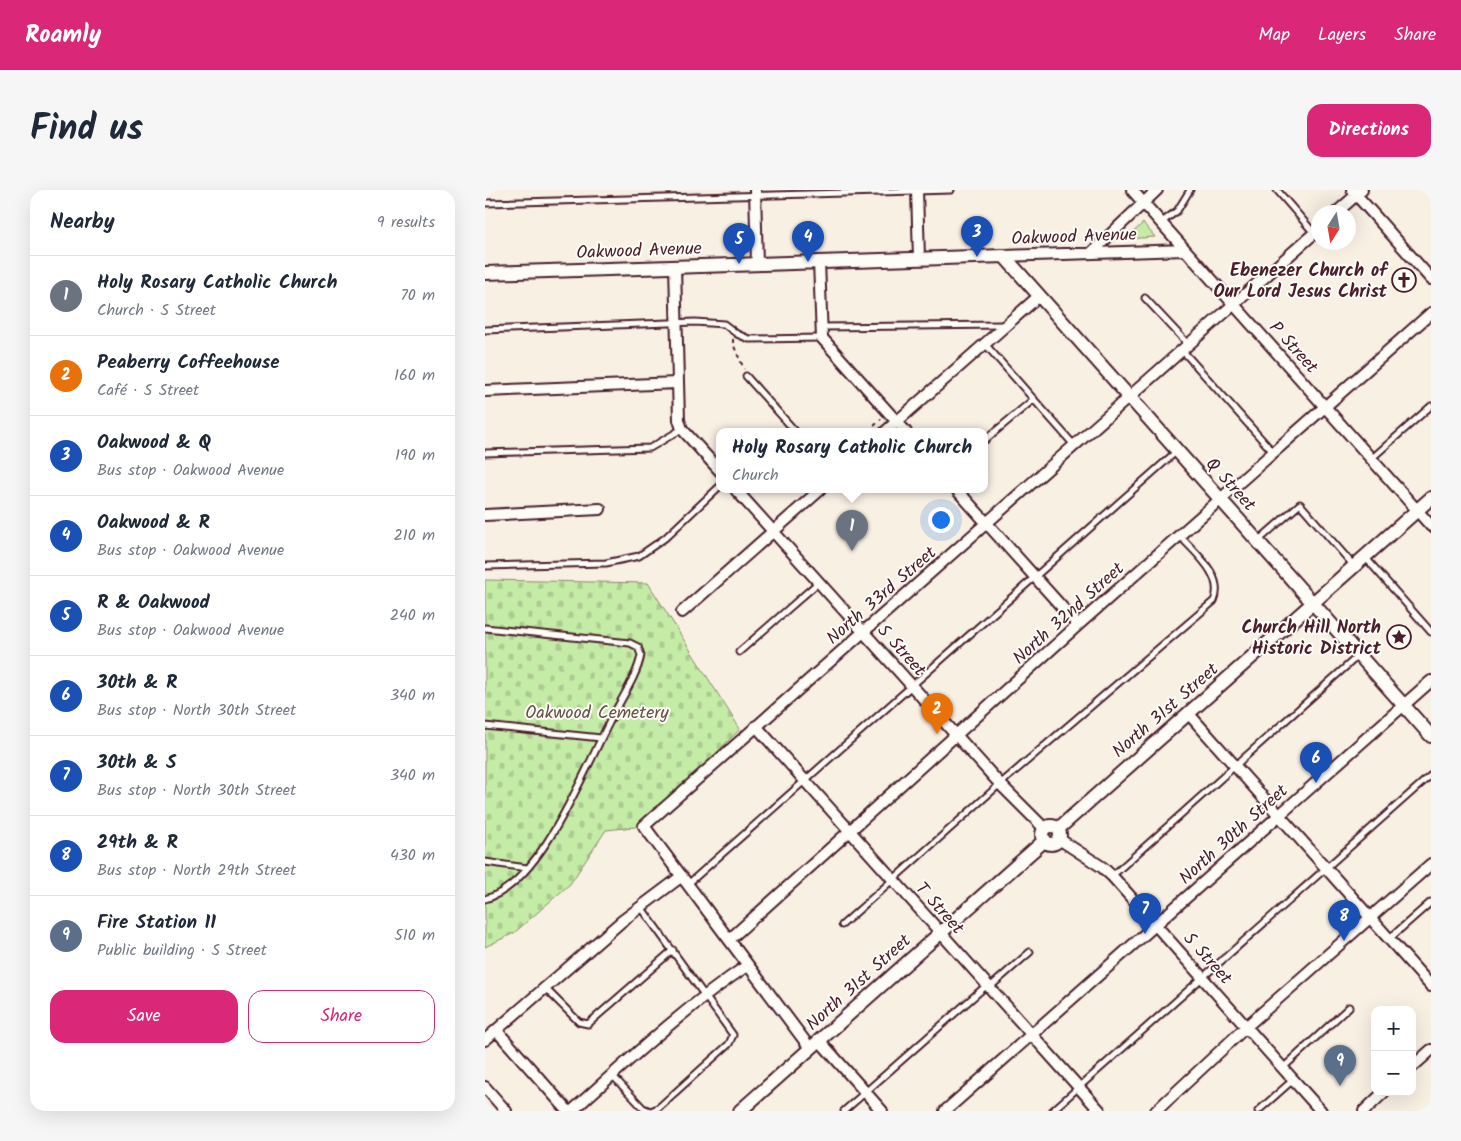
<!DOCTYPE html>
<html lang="en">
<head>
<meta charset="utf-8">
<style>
	body { margin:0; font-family:Kalam,sans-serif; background:#f6f6f7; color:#1f2937 }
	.controls { position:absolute; right:15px; bottom:15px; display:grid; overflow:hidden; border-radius:10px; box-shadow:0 5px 20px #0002 }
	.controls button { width:45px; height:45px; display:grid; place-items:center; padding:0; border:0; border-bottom:1px solid #e0e1e3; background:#fff; color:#1f2937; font:25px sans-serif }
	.compass { position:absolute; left:826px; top:15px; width:45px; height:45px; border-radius:50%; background:#fff; box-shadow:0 5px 20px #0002; rotate:191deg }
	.you { position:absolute; left:455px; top:329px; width:18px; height:18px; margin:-12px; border:4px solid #fff; border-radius:50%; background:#1a73e8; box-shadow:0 0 0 8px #1a73e833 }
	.badge { display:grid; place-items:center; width:32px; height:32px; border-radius:50%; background:#db2777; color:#fff; font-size:16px; font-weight:700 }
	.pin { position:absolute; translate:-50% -41px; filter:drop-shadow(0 1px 2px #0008) }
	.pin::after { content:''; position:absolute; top:26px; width:18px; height:15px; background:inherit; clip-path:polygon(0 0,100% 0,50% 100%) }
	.popup { position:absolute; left:231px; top:238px; width:272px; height:65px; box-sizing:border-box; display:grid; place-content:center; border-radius:10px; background:#fff; filter:drop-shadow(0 1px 4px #0005); font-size:16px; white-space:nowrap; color:#747a83 }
	.popup b { font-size:19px; color:#1f2937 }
	.popup::after { content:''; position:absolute; left:50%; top:100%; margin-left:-10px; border:10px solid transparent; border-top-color:#fff }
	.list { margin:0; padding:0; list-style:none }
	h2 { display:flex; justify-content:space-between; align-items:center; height:65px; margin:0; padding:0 20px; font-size:21px }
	h2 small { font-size:16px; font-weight:400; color:#747a83 }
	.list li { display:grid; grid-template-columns:32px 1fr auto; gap:15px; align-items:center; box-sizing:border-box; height:80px; padding:0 20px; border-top:1px solid #e0e1e3 }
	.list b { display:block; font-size:19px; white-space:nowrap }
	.list p { margin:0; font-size:16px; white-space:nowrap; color:#747a83 }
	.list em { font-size:16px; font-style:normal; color:#747a83 }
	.actions { display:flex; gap:10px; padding:15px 20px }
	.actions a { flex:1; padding:11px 0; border:1px solid #db2777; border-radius:15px; text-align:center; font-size:18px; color:#db2777 }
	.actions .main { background:#db2777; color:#fff }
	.map { position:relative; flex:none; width:946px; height:921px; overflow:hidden; border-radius:15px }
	header { display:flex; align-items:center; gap:30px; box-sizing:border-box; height:70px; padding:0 25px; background:#db2777; color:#fff }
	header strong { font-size:24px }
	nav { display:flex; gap:28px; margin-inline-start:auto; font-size:18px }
	.intro { display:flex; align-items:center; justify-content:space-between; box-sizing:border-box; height:120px; padding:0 30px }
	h1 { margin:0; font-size:35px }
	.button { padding:12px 22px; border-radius:15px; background:#db2777; color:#fff; font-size:18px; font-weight:700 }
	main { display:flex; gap:30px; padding:0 30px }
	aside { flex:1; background:#fff; border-radius:15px; box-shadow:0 5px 20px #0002 }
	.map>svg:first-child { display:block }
	.cemetery { fill:url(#cemetery-stones); stroke:#888669 }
	.park { fill:url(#park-crowns); stroke:#888669 }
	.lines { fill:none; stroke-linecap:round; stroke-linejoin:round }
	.service-casing { stroke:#4a1f2b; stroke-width:9 }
	.minor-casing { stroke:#4a1f2b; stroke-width:14 }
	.tertiary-casing { stroke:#4a1f2b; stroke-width:16 }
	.path { stroke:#4a1f2b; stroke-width:2; stroke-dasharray:4 4; stroke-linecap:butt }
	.service { stroke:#fdfcf7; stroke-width:5 }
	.minor { stroke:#fdfcf7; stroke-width:10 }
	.tertiary { stroke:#fdfcf7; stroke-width:12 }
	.labels { text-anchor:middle; stroke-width:4; stroke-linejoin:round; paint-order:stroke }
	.street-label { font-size:18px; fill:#4a1f2b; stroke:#fdfcf7 }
	.poi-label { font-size:18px; font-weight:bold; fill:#4a1f2b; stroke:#fdfcf7; text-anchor:end }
	.park-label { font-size:18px; fill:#69524a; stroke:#fdfcf7 }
</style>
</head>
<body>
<header>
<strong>Roamly</strong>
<nav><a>Map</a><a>Layers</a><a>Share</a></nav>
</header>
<div class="intro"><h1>Find us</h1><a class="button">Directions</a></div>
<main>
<aside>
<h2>Nearby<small>9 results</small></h2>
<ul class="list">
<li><span class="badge" style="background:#6b7280">1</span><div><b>Holy Rosary Catholic Church</b><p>Church · S Street</p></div><em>70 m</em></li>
<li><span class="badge" style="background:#e8710a">2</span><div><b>Peaberry Coffeehouse</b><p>Café · S Street</p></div><em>160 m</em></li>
<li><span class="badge" style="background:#1a4fb4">3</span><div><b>Oakwood &amp; Q</b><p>Bus stop · Oakwood Avenue</p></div><em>190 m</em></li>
<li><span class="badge" style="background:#1a4fb4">4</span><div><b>Oakwood &amp; R</b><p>Bus stop · Oakwood Avenue</p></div><em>210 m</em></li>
<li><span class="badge" style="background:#1a4fb4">5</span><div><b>R &amp; Oakwood</b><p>Bus stop · Oakwood Avenue</p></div><em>240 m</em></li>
<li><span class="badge" style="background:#1a4fb4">6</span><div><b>30th &amp; R</b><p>Bus stop · North 30th Street</p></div><em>340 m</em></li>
<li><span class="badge" style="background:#1a4fb4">7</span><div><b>30th &amp; S</b><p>Bus stop · North 30th Street</p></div><em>340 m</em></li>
<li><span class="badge" style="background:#1a4fb4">8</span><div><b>29th &amp; R</b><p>Bus stop · North 29th Street</p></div><em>430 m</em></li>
<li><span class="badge" style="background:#5c6f8a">9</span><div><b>Fire Station 11</b><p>Public building · S Street</p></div><em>510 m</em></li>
</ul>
<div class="actions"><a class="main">Save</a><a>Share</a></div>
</aside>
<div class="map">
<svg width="946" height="921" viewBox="0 0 946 921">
	<defs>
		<pattern id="cemetery-stones" width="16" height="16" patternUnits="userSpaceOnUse" patternTransform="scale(1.25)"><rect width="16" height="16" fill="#c5eca7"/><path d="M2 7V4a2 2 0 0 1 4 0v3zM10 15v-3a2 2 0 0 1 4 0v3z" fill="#abca90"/></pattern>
		<pattern id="park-crowns" width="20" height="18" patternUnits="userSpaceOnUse" patternTransform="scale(1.25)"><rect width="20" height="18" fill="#c5eca7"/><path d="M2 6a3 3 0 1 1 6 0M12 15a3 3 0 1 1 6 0" fill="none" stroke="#abca90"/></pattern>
	</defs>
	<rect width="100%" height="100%" fill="#f9f0e4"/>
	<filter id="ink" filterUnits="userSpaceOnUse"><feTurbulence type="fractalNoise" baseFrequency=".02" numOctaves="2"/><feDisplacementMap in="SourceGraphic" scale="10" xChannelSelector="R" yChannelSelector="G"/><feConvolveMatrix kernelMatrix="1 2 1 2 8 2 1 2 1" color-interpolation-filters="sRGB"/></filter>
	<g filter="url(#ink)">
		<path class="cemetery" d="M0,390l163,3 92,146 -96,97 -38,4 -36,54 -56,49 -29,14z"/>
		<path class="park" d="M658,33l12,14 -29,2z"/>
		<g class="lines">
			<g class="service-casing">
				<path id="service" d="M792,0l37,43
					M0,13l466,-13
					M677,32l15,-11 13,-21
					M660,108l43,46
					M337,137l181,-2
					M0,140l210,-8 29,2 13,10 12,5 73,-1
					M500,154l89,101
					M697,160l91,102
					M261,186l50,56
					M500,250l49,-41
					M0,263l165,-5 32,-19
					M886,269l60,-53
					M774,350l41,-36 54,62
					M880,367l66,75
					M0,376l121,-3 33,-7 26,-18 55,-52
					M0,438l145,15 8,4 3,8c-3,20 -23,49 -32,68 -25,48 -69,162 -124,176
					M254,462l80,-70
					M0,536l116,12
					M0,672l42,6
					M627,686l247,-221
					M203,694l489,-433
					M156,717l92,128 -4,9 -71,64 -7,3
					M357,735l158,-141 214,-183c11,-25 -19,-48 -34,-65
					M904,749l42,-37
					M505,797l40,-35
					M60,798l34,34 9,2 85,-74
					M799,877l65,-60
					M127,885l31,33 7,3
					M359,921l143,-126
					M567,921l379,-336
					M773,921l35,-31"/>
			</g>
			<g class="minor-casing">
				<path id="minor" d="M270,0l2,74
					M432,0l2,68
					M647,0l299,336
					M867,0l79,89
					M852,22l25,-22
					M606,63l66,-63
					M519,66l181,-6
					M334,72l3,76 84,94
					M190,76l4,154 3,9 38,42
					M0,201l192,-8
					M400,242l154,-136
					M251,300l264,294 45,45
					M472,300l121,135
					M0,325l115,-6
					M197,422l138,-122
					M703,523l243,273
					M271,536l344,385
					M574,649l43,28 10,9 209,235
					M245,749l348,-314 353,-312
					M12,841l71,80
					M0,850l137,-119 60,-45
					M334,850l63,71
					M325,858l-166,-222 675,-597
					M927,877l19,-17
					M0,897l21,24
					M87,921c57,-51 112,-103 176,-146
					M460,921l486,-430
					M671,921l91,-85 184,-162
					M879,921l20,-19"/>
			</g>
			<g class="tertiary-casing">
				<path id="tertiary" d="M0,83l519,-17 427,480
					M557 645a9 9 0 1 1 18 0a9 9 0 1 1-18 0Z
					M573,639l373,-331
					M255,921l305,-271"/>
			</g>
			<path class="path" d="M248,149v5l11,25
				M389,236l7,-7"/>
			<use href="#service" class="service"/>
			<use href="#minor" class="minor"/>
			<use href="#tertiary" class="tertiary"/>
		</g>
	</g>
	<defs>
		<g id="church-ring" transform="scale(1.25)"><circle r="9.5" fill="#fdfcf7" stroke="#4a1f2b" stroke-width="1.5"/><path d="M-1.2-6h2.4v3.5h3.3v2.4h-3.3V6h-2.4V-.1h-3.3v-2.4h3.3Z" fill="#4a1f2b"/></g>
		<g id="sight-ring" transform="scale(1.25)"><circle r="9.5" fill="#fdfcf7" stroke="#4a1f2b" stroke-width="1.5"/><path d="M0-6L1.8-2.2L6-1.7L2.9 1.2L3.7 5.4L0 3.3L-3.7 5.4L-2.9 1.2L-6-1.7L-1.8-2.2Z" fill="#4a1f2b"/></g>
	</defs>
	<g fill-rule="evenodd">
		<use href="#church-ring" x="919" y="90"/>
		<use href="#sight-ring" x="914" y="447"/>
	</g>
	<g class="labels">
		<g class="street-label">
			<text transform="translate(589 46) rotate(-2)" y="6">Oakwood Avenue</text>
			<text transform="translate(154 60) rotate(-2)" y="6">Oakwood Avenue</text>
			<text transform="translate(809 157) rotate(48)" y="6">P Street</text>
			<text transform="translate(746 294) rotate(48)" y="6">Q Street</text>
			<text transform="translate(396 405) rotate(-41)" y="6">North 33rd Street</text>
			<text transform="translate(583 423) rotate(-42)" y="6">North 32nd Street</text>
			<text transform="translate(417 460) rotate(48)" y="6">S Street</text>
			<text transform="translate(680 520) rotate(-41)" y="6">North 31st Street</text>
			<text transform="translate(748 644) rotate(-42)" y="6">North 30th Street</text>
			<text transform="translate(455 718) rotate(48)" y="6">T Street</text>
			<text transform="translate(723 768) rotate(48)" y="6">S Street</text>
			<text transform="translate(373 792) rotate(-42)" y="6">North 31st Street</text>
		</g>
		<g class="poi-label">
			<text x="902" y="86">Ebenezer Church of<tspan x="902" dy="21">Our Lord Jesus Christ</tspan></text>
			<text x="896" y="443">Church Hill North<tspan x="896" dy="21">Historic District</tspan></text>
		</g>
		<g class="park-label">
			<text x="112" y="528">Oakwood Cemetery</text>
		</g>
	</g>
</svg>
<div class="controls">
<button>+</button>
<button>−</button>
</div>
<svg class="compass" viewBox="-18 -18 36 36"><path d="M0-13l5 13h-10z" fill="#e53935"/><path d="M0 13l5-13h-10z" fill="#747a83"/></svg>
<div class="you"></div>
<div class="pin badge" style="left:367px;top:361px;background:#6b7280">1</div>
<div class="popup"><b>Holy Rosary Catholic Church</b>Church</div>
<div class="pin badge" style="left:452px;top:544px;background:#e8710a">2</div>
<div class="pin badge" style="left:492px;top:67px;background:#1a4fb4">3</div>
<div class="pin badge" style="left:323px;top:72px;background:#1a4fb4">4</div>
<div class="pin badge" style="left:254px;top:74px;background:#1a4fb4">5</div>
<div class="pin badge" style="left:831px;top:593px;background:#1a4fb4">6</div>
<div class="pin badge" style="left:660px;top:744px;background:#1a4fb4">7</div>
<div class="pin badge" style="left:859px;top:751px;background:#1a4fb4">8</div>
<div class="pin badge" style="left:855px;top:896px;background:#5c6f8a">9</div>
</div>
</main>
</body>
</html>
